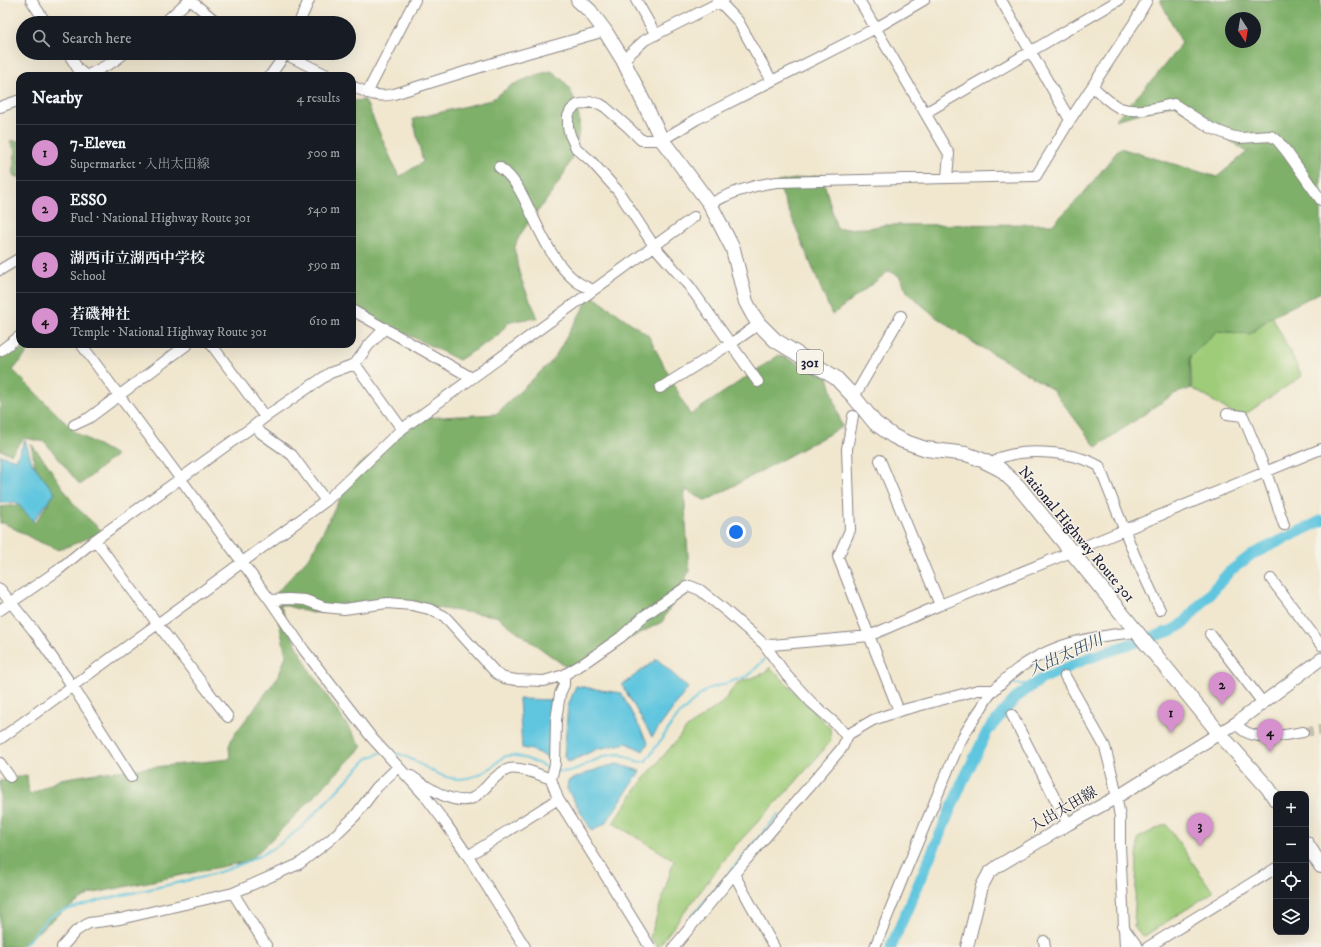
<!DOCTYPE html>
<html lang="en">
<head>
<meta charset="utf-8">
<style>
	body { margin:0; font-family:"IM FELL DW Pica","Noto Serif JP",serif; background:#242831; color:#f1f3f6 }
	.controls { position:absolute; right:12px; bottom:12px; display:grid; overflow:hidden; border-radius:8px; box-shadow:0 4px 16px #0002 }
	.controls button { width:36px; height:36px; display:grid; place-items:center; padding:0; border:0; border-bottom:1px solid #363941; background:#171b24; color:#f1f3f6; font:20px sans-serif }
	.compass { position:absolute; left:1225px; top:12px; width:36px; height:36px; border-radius:50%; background:#171b24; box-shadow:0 4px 16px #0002; rotate:168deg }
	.you { position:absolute; left:736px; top:532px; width:14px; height:14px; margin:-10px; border:3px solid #fff; border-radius:50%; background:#1a73e8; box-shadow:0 0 0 6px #1a73e833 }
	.badge { display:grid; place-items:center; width:26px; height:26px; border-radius:50%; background:#d690ce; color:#111; font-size:13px; font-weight:700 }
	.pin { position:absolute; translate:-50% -33px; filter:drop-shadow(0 1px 2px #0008) }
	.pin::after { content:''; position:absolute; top:21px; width:14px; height:12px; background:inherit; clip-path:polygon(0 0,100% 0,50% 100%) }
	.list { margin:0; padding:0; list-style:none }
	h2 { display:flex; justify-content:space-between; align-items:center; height:52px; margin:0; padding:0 16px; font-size:17px }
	h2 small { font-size:13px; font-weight:400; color:#9ea1a6 }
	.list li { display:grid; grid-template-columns:26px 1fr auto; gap:12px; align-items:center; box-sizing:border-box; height:56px; padding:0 16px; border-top:1px solid #363941 }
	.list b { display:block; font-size:15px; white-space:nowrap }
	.list p { margin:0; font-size:13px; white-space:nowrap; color:#9ea1a6 }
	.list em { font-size:13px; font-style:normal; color:#9ea1a6 }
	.icon { flex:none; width:22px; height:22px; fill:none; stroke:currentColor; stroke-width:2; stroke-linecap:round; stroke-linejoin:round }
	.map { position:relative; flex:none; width:1321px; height:947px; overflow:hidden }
	.search { position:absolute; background:#171b24; box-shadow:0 4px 16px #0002; left:16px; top:16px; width:340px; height:44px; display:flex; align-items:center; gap:10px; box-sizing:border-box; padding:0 14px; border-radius:22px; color:#9ea1a6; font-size:15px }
	.panel { position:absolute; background:#171b24; box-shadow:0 4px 16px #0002; left:16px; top:72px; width:340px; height:276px; border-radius:12px }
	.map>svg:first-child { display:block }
	.green { fill:#9fcc79; stroke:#60775a }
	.forest { fill:#7fb069; stroke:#506952; fill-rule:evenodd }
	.water { fill:#61c6df; stroke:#42748d }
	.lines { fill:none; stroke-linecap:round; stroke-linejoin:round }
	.stream { stroke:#61c6df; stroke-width:2 }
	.river { stroke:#61c6df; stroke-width:11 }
	.minor-tunnel { stroke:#c8c0b1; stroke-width:10; stroke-dasharray:10 5; stroke-linecap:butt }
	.minor-casing { stroke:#8a8485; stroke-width:12 }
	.major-casing { stroke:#8a8485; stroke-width:14 }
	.highway-casing { stroke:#8a8485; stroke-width:16 }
	.minor { stroke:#fff; stroke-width:10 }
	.major { stroke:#fff; stroke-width:12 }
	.highway { stroke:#fff; stroke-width:14 }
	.labels { text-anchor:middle; stroke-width:3; stroke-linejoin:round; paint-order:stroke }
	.shield { fill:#f7f3e8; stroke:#62616f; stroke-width:1 }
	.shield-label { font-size:14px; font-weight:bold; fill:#22223b }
	.street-label { font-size:15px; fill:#22223b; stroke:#f7f3e8 }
	.water-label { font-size:16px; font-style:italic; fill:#35536c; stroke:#f7f3e8 }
</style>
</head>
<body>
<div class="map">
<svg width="1321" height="947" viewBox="0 0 1321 947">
	<rect width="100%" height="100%" fill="#f7f3e8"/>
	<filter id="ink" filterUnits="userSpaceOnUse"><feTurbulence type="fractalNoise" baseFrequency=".025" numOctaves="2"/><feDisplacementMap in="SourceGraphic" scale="8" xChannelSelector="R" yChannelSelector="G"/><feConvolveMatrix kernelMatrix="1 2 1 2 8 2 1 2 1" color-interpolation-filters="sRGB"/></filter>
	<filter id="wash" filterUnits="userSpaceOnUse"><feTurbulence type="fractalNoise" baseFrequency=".012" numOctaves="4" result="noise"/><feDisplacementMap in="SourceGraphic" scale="16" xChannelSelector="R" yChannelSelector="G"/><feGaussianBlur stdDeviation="0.9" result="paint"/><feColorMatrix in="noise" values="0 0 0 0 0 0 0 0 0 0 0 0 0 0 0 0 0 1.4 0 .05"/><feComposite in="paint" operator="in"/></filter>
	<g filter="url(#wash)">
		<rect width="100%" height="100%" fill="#f1e7cf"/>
		<path class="green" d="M1272,316l30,60 -58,39 -10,-1 -42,-26 -2,-32 27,-25 33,3z
			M770,667l60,61 1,13 -39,45 -57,60 -77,101 -8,-9 24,-78 -61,-37 29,-42 45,-53 36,-26 14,-19 28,-10z
			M1166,824l47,68 -70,45 -9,-11 4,-88z"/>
		<path class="forest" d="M1160,0h161v292l-52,26 -19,16 -33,-3 -27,25v28l2,4 -18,6 -78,53 -43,-57 -40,-25 -36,-20 -41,-28 -28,-24 -9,-17 -10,-5 -57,44 -55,-133 45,-7 15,54 31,-1 16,-3 169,-1 29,-29 38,-47 97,29 30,-25 -73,-48 -59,16 40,-43 27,-34zM1231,18h24v24h-24z
			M551,71c14,8 21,20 26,36 10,34 -15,74 -35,99 -9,11 -24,28 -27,41 -1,2 0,6 1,9 2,23 14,42 22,62l-28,3 -12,14 -7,5 -32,20 -107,-53v-206l13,-1 34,77 24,-15 -10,-43 78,-19 21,-15 21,-9z
			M10,141h10v36l-7,-1 2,-26z
			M591,295l57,40 42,80 89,-60 49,22 14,50 -136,74 -22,-12 5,83 -27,50 -93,47 -73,-53 -91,-12 -93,9 -32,-9 13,34 17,33 52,76 -81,83 -32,31 -159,33 -28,18 -43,35h-19v-166l27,-6 2,20 32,-16 36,-6 133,-14 -1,-13 4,-10 21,-27 25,-34 7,-20 -13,-59 7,-7 31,-34 45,-88 67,-49 73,-4 57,-54z
			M20,343v1h3l6,7 -16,19 62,62 41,23 -36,30 -35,-43 -21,-4 -13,16 -11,-4v-94z
			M31,444l14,17 30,45 28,26 -44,18 -24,-10 -31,-17h-4v-16l20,-2 15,18 20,-30 -20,-26z"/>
		<path class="water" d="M25,440l7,23 23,30 -22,28 -17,-19 -16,1v-48l16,5z
			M657,659l31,29 -36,49 -30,-52z
			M576,686l45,7 27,50 -5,8 -16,-8 -30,6 -28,13 -5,-6 4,-50z
			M519,699l35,1 -5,58 -17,-8 -10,-2z
			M617,764l23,7 -34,52 -14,8 -25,-42 1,-8 32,-13z"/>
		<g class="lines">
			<path class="stream" d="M1006,684h18l7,2
				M390,752c24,3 43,26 68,27 11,0 25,-5 34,-12 4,-3 7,-8 12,-10 10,-6 36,7 46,12
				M556,771c16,5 37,-13 54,-16 2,0 7,-1 9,-1 10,2 17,10 27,7l31,-44 23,-22 8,-6 40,-13 17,-17
				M24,947l3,-5 21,-24 11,-6 42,-12 98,-22 27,-8 23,-9 27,-14 26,-20 65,-68 13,-6
				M666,947l113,-133"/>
			<path class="river" d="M891,947l71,-164 25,-51 17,-21 14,-15 22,-16 46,-21 87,-29 11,-7 45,-51 22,-17 70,-34"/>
		</g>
	</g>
	<g filter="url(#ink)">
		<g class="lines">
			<path class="minor-tunnel" d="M1303,732l18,-2"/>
			<g class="minor-casing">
				<path id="minor" d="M31,0l15,23
					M190,0l28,23
					M636,0l20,35
					M718,0l20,21 34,60
					M859,0l90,154 -2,23
					M1001,0l69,120
					M164,23l25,-23
					M299,23l10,-23
					M68,53l10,16 8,7
					M283,53l46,23
					M623,60l22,-20 79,-40
					M86,76l27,-14 12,-9
					M270,76l16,-23
					M352,86c16,7 24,12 42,8l109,-34 102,-29
					M1093,87c8,7 17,17 27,21 17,6 37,-1 54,-4l37,24 20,8 9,2 31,-2 6,4 10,12 34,48
					M367,93l48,-93
					M0,107l20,-7
					M925,113l194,-113
					M499,167c17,12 24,29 33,48 11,23 23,50 44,66 5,4 11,6 17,9
					M710,204c21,-12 43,-19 67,-22l259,-6 34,-56 64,-97 13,-23
					M0,270l20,-12
					M352,310l120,68
					M81,344l189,256 34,50 68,88 53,58 21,28 22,32 57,91
					M211,344l54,73
					M0,351l20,-15
					M355,364l47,65
					M758,382l-68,-95 -36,-41 -36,-55 -27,-30 -15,-13 -6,-13 -2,-8v-11l3,-6 6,-5 14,-3 9,2 5,3 23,20 13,13h21l35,-21 179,-91 48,-28
					M660,388l72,-45 27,-19
					M854,397l47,-81
					M1227,414l16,2 23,56 18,53
					M853,416l-6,33 3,81 -12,27 61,154
					M74,425l15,-7 99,-74
					M255,425l6,8 31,22 34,46
					M880,460l60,145
					M991,464c4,-2 7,-5 11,-7 27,-9 73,-5 97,9l35,88 26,56
					M95,540l103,138 30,39
					M1271,579l50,66
					M0,589l33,41 40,57 58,90
					M270,600l19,-1 16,1 19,7 20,2 43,-6 25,2 17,4 15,7 5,5 47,52 8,5 12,2 28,1 20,-6 20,-12 37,-26 23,-21 42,-29 4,-1 10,4 25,20 39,34 23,32 24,26 27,24 9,11 2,-3 24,-14 26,-9 79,-21h16
					M0,610l57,-39 38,-31 160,-115 10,-8 65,-44 25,-9 13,-18 17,-18
					M1210,634l53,69
					M764,644l8,1 97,-9 71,-31 131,-53 250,-103
					M564,675v10l-4,9 -4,26 -1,44 -4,15 7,20 92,148
					M1065,676l40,71 9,35 6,35v29l5,101
					M1012,715l56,109
					M1236,723c14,21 47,12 67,9
					M0,739l326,-238 76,-72 292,-212
					M0,763l10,14
					M411,776c15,10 43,31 62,22 4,-2 8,-7 12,-10 6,-7 14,-16 24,-19 11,-3 31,6 42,10
					M468,856l90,-57
					M734,874l40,73
					M233,893l34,54
					M1123,927l15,20
					M1044,941l1,6
					M62,947l14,-16 13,-8 31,-4 113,-26 66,-29 31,-24 25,-24 22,-29 20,-19
					M674,947l60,-73 108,-126 5,-11
					M875,947l27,-67 56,-134c7,-14 15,-26 24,-39 3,-6 7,-12 12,-17 41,-43 86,-53 143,-58
					M1148,947l128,-79"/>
			</g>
			<g class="major-casing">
				<path id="major" d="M967,947l15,-61 7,-13 9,-7 70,-42 49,-27 119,-74 85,-64"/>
			</g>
			<g class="highway-casing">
				<path id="highway" d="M578,0l12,11 15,20 18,29 39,80 48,64 23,45 13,53 7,13 6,9 16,16 61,38 18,19 21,26 18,13 10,5 23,8 40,5 14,5 20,10 18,17 201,247 49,55 8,12
					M1306,843l15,23"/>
			</g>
			<use href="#minor" class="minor"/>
			<use href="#major" class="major"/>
			<use href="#highway" class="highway"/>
		</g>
	</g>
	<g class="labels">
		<rect class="shield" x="797" y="350" width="26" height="24" rx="3"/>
		<g class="shield-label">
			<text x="810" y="367">301</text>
		</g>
		<g class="street-label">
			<text transform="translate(1077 534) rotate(50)" y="5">National Highway Route 301</text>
			<text transform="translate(1063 809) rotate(-30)" y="5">入出太田線</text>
		</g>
		<g class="water-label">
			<text transform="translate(1065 654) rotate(-24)" y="6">入出太田川</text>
		</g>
	</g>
</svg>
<div class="controls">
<button>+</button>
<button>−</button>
<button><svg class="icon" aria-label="locate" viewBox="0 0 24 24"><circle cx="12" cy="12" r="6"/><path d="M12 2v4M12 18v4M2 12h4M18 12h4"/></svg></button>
<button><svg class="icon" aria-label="layers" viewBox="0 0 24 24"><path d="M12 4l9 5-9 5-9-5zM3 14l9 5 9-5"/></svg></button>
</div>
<svg class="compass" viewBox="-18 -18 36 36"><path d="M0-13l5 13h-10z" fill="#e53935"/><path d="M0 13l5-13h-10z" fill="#9ea1a6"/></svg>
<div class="you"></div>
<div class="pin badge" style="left:1171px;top:733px">1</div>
<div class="pin badge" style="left:1222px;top:705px">2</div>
<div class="pin badge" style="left:1200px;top:846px">3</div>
<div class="pin badge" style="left:1270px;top:752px">4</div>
<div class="search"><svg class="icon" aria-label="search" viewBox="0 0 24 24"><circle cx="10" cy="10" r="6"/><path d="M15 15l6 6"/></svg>Search here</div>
<section class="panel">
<h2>Nearby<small>4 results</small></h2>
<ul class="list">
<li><span class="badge">1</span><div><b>7-Eleven</b><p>Supermarket · 入出太田線</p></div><em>500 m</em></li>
<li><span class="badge">2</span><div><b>ESSO</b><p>Fuel · National Highway Route 301</p></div><em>540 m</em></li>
<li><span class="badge">3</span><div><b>湖西市立湖西中学校</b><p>School</p></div><em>590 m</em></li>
<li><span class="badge">4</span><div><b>若磯神社</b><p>Temple · National Highway Route 301</p></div><em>610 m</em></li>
</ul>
</section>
</div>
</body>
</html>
